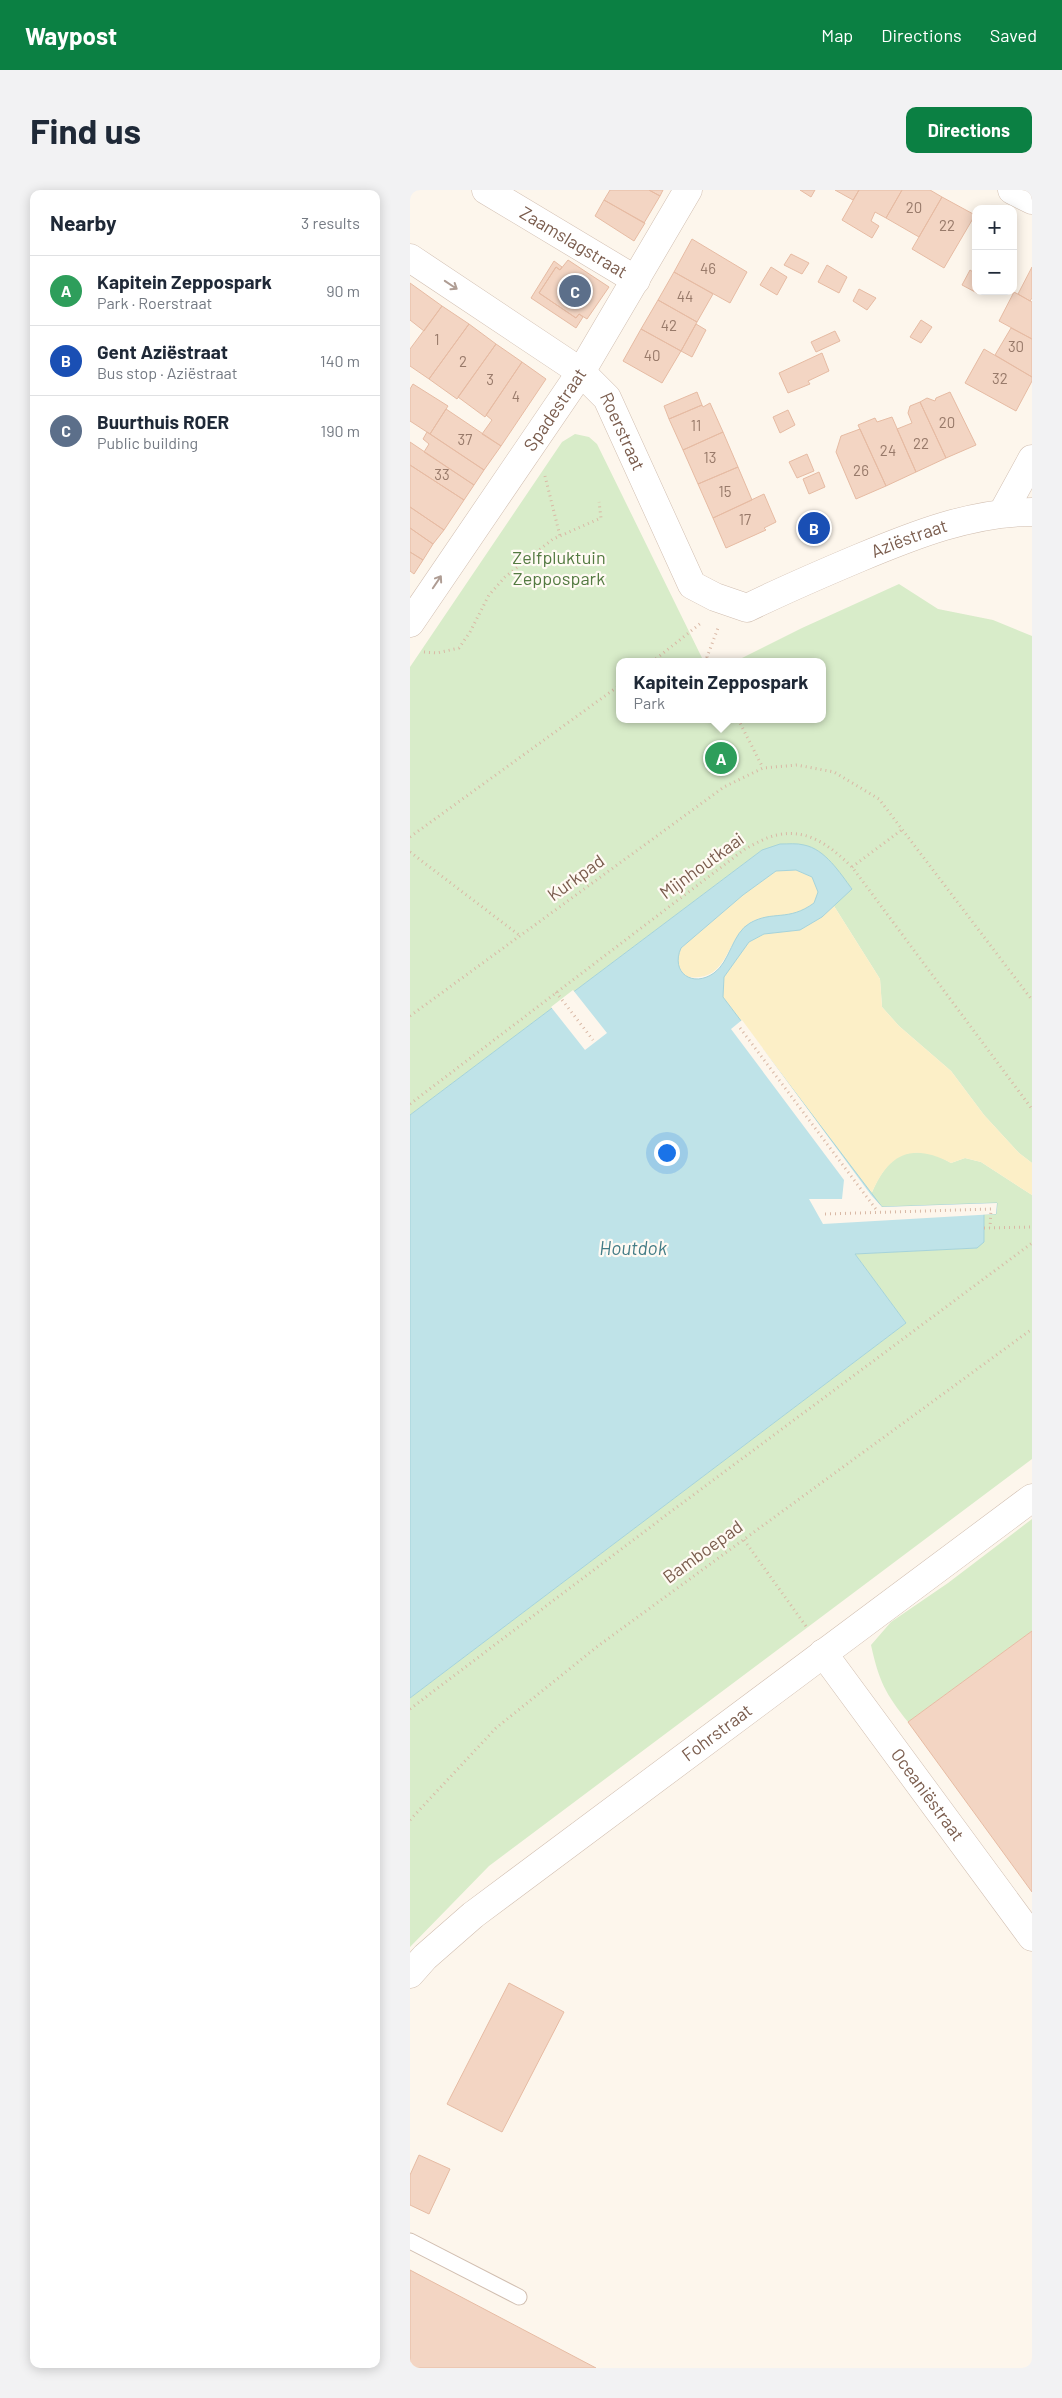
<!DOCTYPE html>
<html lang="en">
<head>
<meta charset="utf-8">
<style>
	body { margin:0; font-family:Barlow,sans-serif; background:#f2f2f3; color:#1f2937 }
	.controls { position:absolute; right:15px; top:15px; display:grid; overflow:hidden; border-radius:10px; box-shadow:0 2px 12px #0003 }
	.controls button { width:45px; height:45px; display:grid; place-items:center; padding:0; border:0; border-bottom:1px solid #e0e1e3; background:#fff; color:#1f2937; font:25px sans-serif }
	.you { position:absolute; left:256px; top:962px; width:18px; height:18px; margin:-12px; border:4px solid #fff; border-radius:50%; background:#1a73e8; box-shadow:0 0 0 8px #1a73e833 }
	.badge { display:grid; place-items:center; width:32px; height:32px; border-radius:50%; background:#0b8043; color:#fff; font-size:16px; font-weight:700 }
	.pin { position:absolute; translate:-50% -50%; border:2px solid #fff; box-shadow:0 1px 5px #0006 }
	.popup { position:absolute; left:206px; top:468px; width:210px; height:65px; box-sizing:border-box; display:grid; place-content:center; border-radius:10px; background:#fff; filter:drop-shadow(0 1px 4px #0005); font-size:16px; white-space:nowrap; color:#747a83 }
	.popup b { font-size:19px; color:#1f2937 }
	.popup::after { content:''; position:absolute; left:50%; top:100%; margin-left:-10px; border:10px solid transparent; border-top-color:#fff }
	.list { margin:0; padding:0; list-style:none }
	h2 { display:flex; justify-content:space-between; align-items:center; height:65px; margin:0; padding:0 20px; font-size:21px }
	h2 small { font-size:16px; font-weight:400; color:#747a83 }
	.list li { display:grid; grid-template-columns:32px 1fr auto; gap:15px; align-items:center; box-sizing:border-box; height:70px; padding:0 20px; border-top:1px solid #e0e1e3 }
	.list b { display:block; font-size:19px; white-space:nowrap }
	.list p { margin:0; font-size:16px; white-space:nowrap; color:#747a83 }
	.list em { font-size:16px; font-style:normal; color:#747a83 }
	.map { position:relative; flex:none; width:622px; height:2178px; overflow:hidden; border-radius:10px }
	header { display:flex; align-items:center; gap:30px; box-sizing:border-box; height:70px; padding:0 25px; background:#0b8043; color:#fff }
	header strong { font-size:24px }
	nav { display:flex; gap:28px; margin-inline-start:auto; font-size:18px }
	.intro { display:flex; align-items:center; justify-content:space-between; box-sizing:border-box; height:120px; padding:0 30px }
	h1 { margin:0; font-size:35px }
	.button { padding:12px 22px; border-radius:10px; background:#0b8043; color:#fff; font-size:18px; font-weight:700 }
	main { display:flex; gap:30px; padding:0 30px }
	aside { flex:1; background:#fff; border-radius:10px; box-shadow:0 2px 12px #0003 }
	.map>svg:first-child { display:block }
	.green { fill:#d8ecc9 }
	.sand { fill:#fcefc7 }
	.water { fill:#bfe3e8; stroke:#a5d3da; fill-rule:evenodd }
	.pier { fill:#fdf6ec }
	.building { fill:#f3d5c3; stroke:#e6bba3 }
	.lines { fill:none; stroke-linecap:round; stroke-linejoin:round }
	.lane-casing { stroke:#d1beb0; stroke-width:17 }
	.street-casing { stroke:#d1beb0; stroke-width:29 }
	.path { stroke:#d9b8a5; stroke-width:3; stroke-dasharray:1 4; stroke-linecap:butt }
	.lane { stroke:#fff; stroke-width:15 }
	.street { stroke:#fff; stroke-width:28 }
	.oneway { stroke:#af9d94 }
	.labels { text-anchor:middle; stroke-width:4.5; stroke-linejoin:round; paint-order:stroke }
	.number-label { font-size:15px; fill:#987a6a }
	.street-label { font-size:18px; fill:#7a5c4d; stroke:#fffaf3 }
	.park-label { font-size:18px; fill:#537a41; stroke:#fffaf3 }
	.water-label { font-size:19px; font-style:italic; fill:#437c86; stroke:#fffaf3 }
</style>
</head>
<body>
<header>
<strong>Waypost</strong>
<nav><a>Map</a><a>Directions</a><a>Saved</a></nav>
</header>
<div class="intro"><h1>Find us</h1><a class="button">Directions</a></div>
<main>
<aside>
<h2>Nearby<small>3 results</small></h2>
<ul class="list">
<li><span class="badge" style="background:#2e9e5b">A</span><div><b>Kapitein Zeppospark</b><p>Park · Roerstraat</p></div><em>90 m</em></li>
<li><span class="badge" style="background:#1a4fb4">B</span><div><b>Gent Aziëstraat</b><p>Bus stop · Aziëstraat</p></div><em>140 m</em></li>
<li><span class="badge" style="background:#5c6f8a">C</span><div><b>Buurthuis ROER</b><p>Public building</p></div><em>190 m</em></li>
</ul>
</aside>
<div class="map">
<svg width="622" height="2178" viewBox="0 0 622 2178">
	<rect width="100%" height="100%" fill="#fdf6ec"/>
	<path class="green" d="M165,244l14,3 8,7 107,218h-84v57h202v-57h-88l68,-34 97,-44 39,25 55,11 39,16v527l-13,-10 -35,-38 -33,-44 -52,-45 -17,-19 -2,-28 -46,-73 18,-18 -90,-38 -352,265v-448l152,-225z
		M512,962l13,2 16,9 14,-5 16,4 51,33v264l-543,407 -79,81v-249l496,-375 -51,-69 122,-6 7,-34 13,-11 -115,4 -11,-12c6,-15 16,-34 31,-40 6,-3 14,-2 20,-3z
		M622,1329v112l-124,91c-23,-29 -29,-41 -37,-77l20,-23 57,-39z"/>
	<path class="sand" d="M386,680l16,7 6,15 -4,11c-11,8 -22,14 -35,14 -13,1 -22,-1 -33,9 -22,20 -19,56 -59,51 -10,-10 -12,-16 -6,-29l62,-53 33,-24z
		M424,716l46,73 2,28 17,19 52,45 33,44 35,38 13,10v32l-51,-33 -16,-4 -14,5c-40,-21 -63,-9 -80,32l-148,-198 1,-20 25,-35 15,-8 36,-4 22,-13z"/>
	<path class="water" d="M370,654c8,0 17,-1 24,1 21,4 36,28 48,44l-30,28 -22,13 -36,4 -15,8 -25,35 -1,20 159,210 115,-4 -1,11h-12v28l-7,6 -122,6 51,69 -496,375v-583l352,-265zM386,680l16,7 6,15 -4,11c-26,19 -41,7 -64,20 -18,10 -20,39 -36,50 -21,15 -44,0 -33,-25l62,-53 33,-24z"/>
	<path class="pier" d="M163,800l34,43 -22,17 -34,-43z
		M332,830l129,175 11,12 115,-4 -1,11 -173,10 -14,-25h33l2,-19 -113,-151z"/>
	<path class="building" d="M200,0h39l11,6 -16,27 -40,-23z
		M239,0h14l-3,6z
		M390,0h15l-4,7z
		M425,0h24l-6,10z
		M449,0h43l-16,28 -11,-6 -4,9 8,5 -7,12 -30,-18z
		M492,0h28l12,7 -23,40 -33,-19z
		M532,7l33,18 -31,53 -32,-19z
		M194,10l41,23 -11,18 -39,-25z
		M282,49l55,33 -17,31 -56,-31z
		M381,64l18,9 -7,11 -18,-9z
		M158,70l41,27 -22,32 -8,-5 -3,4 -37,-25 17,-26 4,3z
		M144,71l8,6 -2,3 -4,-3 -17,26 37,25 3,-4 4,3 -7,11 -45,-30z
		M417,75l20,12 -8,16 -21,-11z
		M361,77l16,10 -10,18 -17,-10z
		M622,77v31l-2,3 -12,-7z
		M560,80l6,4 1,19 -15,-8z
		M264,82l39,22 -16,28 -39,-22z
		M0,93l32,23 -18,25 -14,-11z
		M449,99l17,9 -9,12 -14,-9z
		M604,102l18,10v37l-33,-18z
		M248,110l39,22 -16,29 -40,-22z
		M32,116l27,18 -40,55 -19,-13v-17z
		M511,130l11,7 -11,16 -11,-6z
		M59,134l27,20 -39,55 -28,-20z
		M286,134l10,6 -14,27 -11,-6z
		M601,138l21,11v38l-37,-22z
		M231,139l40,22 -19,32 -39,-22z
		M425,141l5,10 -24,11 -5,-10z
		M86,154l26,18 -37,55 -27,-20z
		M574,159l48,28v4l-16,30 -51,-28z
		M412,163l7,18 -21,10 2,3 -22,9 -9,-20z
		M112,172l24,17 -45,67 -19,-12 10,-14 -6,-5z
		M3,194l35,22 -18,28 -20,-13v-32z
		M287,202l5,13 -33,14 -5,-13z
		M540,202l26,53 -30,13 -26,-56 7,-4 8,3 1,-3z
		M510,212l26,56 -30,14 -19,-43 15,-6 -4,-10 2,-7z
		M300,213l13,29 -40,18 -14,-31 33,-14 1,2z
		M36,219l55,37 -17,24 -54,-36z
		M378,220l7,15 -15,8 -7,-16z
		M482,227l24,55 -30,14 -28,-61 17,-7 2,4z
		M450,239l26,57 -30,13 -20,-47 5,-16z
		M17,242l57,38 -10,15 -50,-33 5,-8 -6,-5z
		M313,242l15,35 -40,17 -15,-34z
		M0,252l64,43 -10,15 -54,-35z
		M397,264l7,17 -17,7 -8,-16z
		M0,275l54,35 -20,30 -34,-23z
		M328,277l14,33 -39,18 -15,-34z
		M409,282l6,15 -16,7 -6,-15z
		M354,304l12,28 -12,6 2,2 -40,18 -13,-30z
		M0,317l34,23 -11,14 -23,-16z
		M0,338l23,16 -10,16 -13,-8z
		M0,362l13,8 -9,14 -4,-3z
		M622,1441v261l-124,-170z
		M99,1793l55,29 -62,120 -55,-28z
		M9,1965l31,14 -21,45 -19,-9v-30z
		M0,2080l186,98h-186z"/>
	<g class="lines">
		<g class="lane-casing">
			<path id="lane" d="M0,2051l109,56"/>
		</g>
		<g class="street-casing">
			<g id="street">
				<path id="s1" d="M76,0l150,90"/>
				<path d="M602,0l20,10"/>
				<path id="s2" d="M0,68l171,114 26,26 85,187 23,12 32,11c37,-18 74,-34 112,-50 55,-23 113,-46 173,-46"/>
				<path d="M593,322l29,-53"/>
				<path id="s3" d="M0,433l171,-251 107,-182"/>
				<path id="s4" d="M413,1463l209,284"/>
				<path id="s5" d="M0,1784l15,-17 48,-42 559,-417"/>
			</g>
		</g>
		<path class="path" d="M135,286l15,60
			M14,462l13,1 22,-5 11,-16 19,-37 16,-18 48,-38 48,-21 -2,-16
			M242,472l49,-39
			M300,472l-3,-5 11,-29
			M328,529l25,49
			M0,647l210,-152
			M0,662l109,83
			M442,677l51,-38
			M146,802l37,48
			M0,826l314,-229 39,-19 34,-3 37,7 45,27 153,201
			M330,838l138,184
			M0,914l335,-255c10,-5 21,-12 32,-14 32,-7 54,12 75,32l180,242
			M415,1024l166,-5 -1,19
			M574,1038l48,-1
			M334,1350l64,89
			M0,1519l259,-196 363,-270
			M0,1630l86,-92 102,-82 434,-317"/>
		<use href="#lane" class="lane"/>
		<use href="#street" class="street"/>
	</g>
	<defs><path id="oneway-shaft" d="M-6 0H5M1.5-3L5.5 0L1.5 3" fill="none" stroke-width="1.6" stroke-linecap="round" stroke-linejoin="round" transform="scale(1.25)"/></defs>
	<g class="oneway">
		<use href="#oneway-shaft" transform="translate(41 95) rotate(34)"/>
		<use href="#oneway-shaft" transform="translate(27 392) rotate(-56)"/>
	</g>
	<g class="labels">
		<g class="number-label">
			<text x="504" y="23">20</text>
			<text x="537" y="41">22</text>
			<text x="298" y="84">46</text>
			<text x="275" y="112">44</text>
			<text x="259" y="141">42</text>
			<text x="27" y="155">1</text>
			<text x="606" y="162">30</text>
			<text x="242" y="171">40</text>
			<text x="53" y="177">2</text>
			<text x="590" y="194">32</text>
			<text x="80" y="195">3</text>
			<text x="106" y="212">4</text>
			<text x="537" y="238">20</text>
			<text x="286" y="241">11</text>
			<text x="55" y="255">37</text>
			<text x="511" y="259">22</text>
			<text x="478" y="266">24</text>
			<text x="300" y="273">13</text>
			<text x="451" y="286">26</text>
			<text x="32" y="290">33</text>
			<text x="315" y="307">15</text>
			<text x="335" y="335">17</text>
		</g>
		<g class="street-label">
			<text dy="6" stroke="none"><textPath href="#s1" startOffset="102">Zaamslagstraat</textPath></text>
			<text dy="6" stroke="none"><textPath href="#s3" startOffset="258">Spadestraat</textPath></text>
			<text dy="6" stroke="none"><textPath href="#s2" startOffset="279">Roerstraat</textPath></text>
			<text dy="6" stroke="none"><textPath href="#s2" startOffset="684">Aziëstraat</textPath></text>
			<text transform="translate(292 676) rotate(-36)" y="6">Mijnhoutkaai</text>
			<text transform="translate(166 688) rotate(-36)" y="6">Kurkpad</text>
			<text transform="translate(293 1362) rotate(-36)" y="6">Bamboepad</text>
			<text dy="6" stroke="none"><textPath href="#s5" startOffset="391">Fohrstraat</textPath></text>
			<text dy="6" stroke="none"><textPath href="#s4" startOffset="176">Oceaniëstraat</textPath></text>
		</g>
		<g class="park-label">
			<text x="149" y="374">Zelfpluktuin<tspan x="149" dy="21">Zeppospark</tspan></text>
		</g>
		<g class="water-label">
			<text x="223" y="1065">Houtdok</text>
		</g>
	</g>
</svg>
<div class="controls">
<button>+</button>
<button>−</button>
</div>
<div class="you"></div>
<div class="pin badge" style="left:311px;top:568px;background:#2e9e5b">A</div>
<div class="popup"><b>Kapitein Zeppospark</b>Park</div>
<div class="pin badge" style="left:404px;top:338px;background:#1a4fb4">B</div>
<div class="pin badge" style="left:165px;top:101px;background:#5c6f8a">C</div>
</div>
</main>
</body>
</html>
